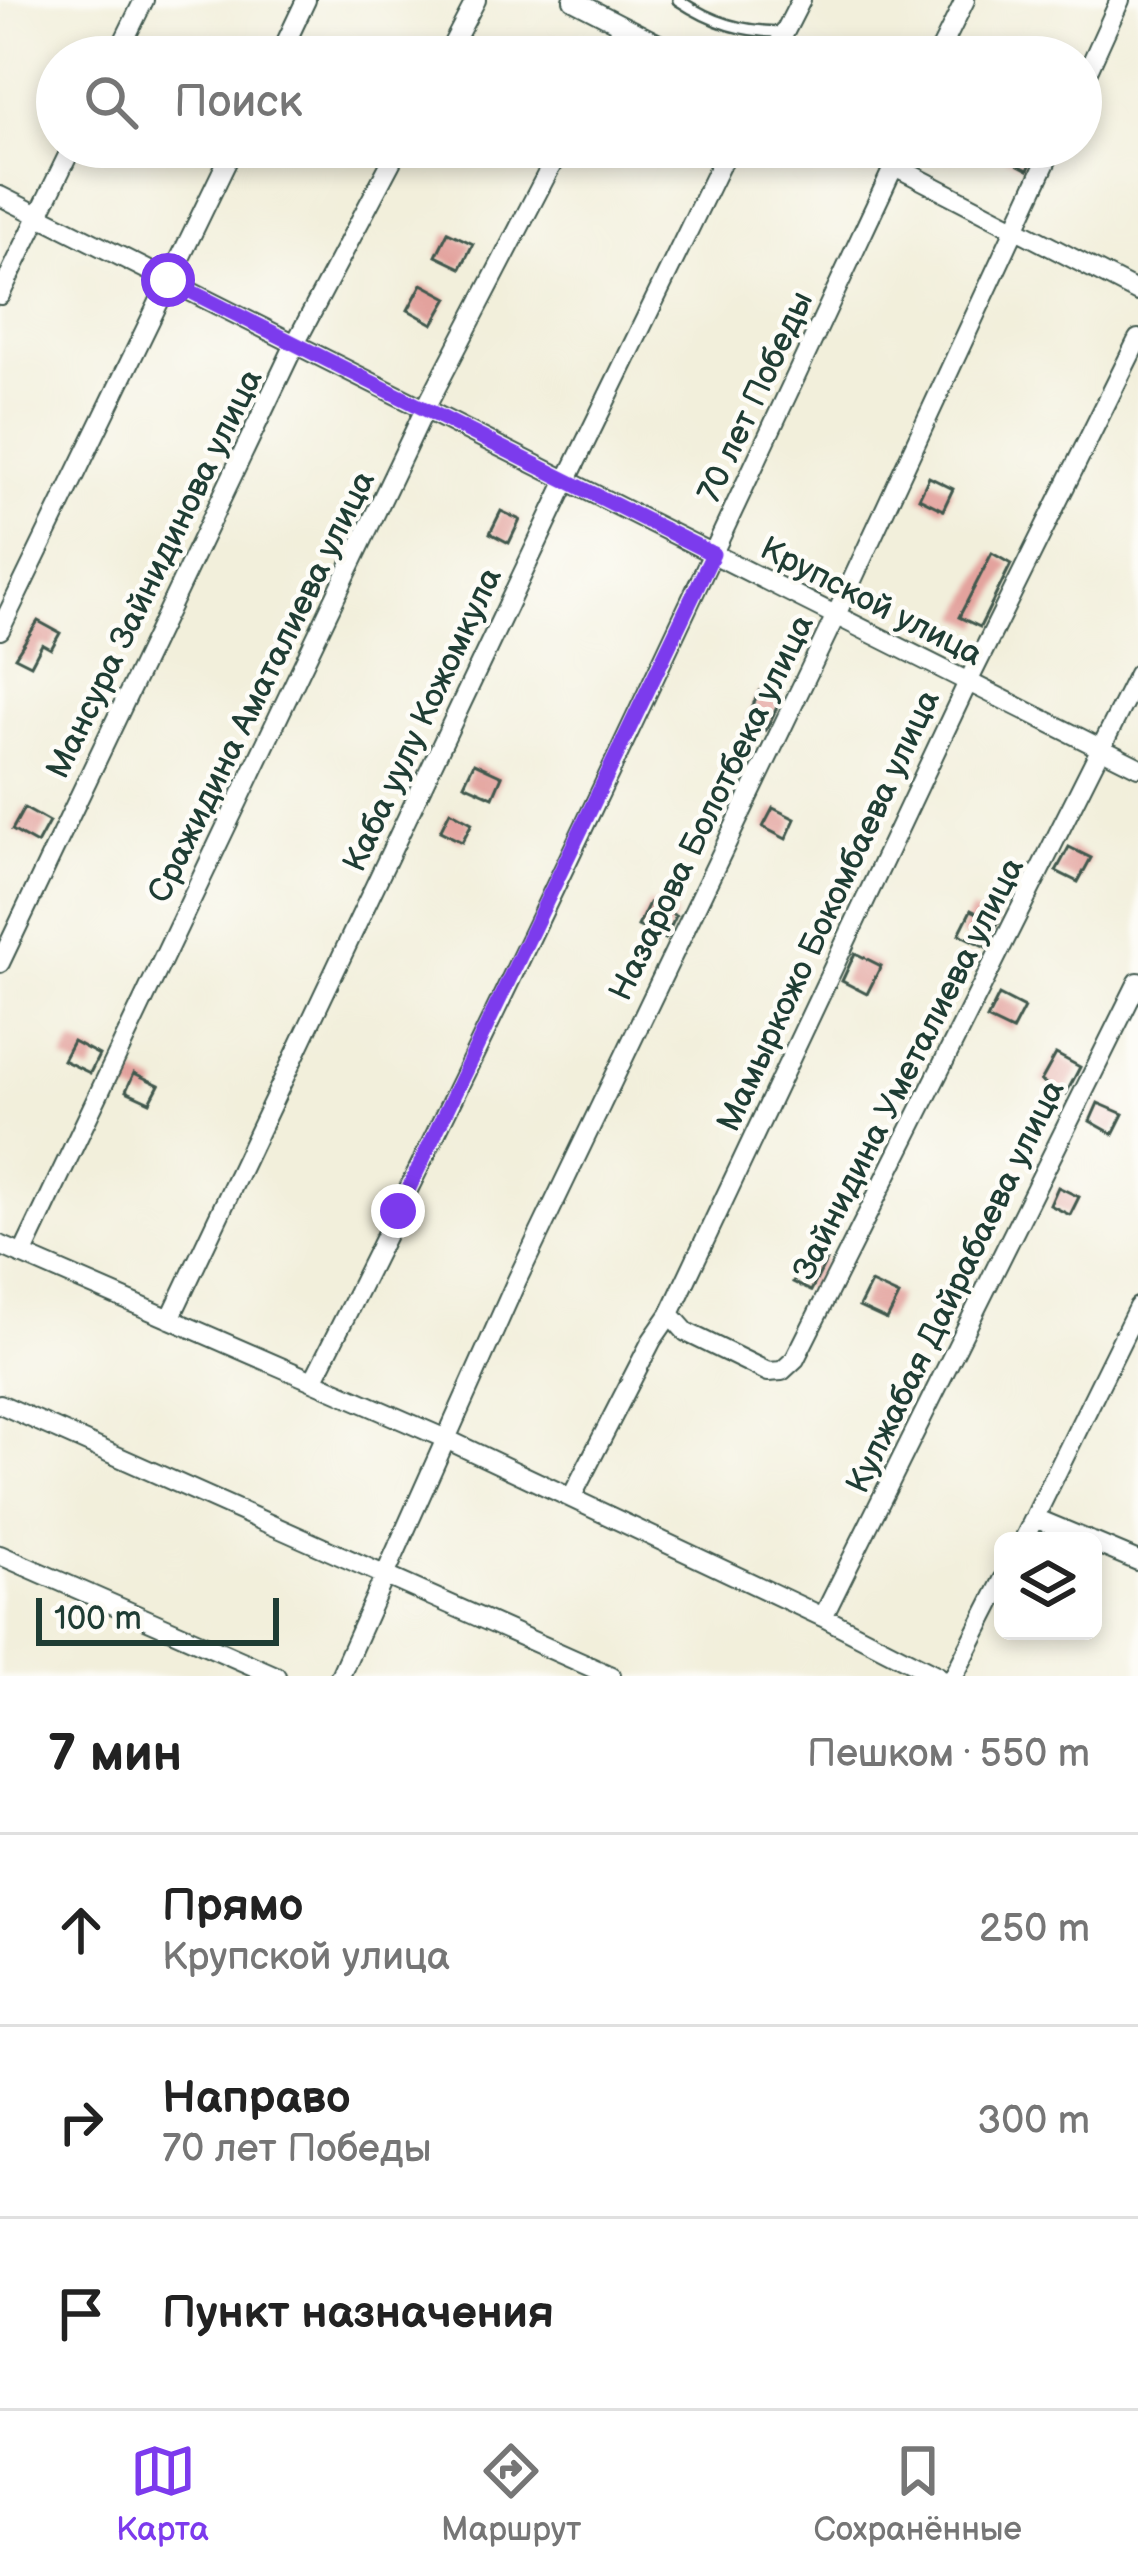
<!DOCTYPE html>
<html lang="ru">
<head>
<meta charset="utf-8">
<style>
	body { margin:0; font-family:"Balsamiq Sans",sans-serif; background:#f6f6f6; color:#222 }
	.controls { position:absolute; right:36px; bottom:36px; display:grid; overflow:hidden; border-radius:18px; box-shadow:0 6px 18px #0003 }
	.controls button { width:108px; height:108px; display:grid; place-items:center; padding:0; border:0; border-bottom:3px solid #e0e0e0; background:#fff; color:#222; font:60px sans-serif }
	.scale { position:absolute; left:36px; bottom:30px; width:243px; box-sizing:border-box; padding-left:12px; border:6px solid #1f3d34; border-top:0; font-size:33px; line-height:42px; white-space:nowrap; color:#1f3d34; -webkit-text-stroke:9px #fdfcf7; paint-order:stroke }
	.stop { position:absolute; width:36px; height:36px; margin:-27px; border:9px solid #7c3aed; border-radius:50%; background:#fff }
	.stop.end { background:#7c3aed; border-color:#fff; box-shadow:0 3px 12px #0008 }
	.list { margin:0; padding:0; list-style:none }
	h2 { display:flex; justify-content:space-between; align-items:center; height:156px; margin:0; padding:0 48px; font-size:51px }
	h2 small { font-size:39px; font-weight:400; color:#767676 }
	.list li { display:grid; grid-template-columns:78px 1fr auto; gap:36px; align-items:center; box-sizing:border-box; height:192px; padding:0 48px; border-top:3px solid #e0e0e0 }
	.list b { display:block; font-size:45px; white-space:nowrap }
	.list p { margin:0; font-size:39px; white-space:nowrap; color:#767676 }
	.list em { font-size:39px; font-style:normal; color:#767676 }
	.icon { flex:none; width:66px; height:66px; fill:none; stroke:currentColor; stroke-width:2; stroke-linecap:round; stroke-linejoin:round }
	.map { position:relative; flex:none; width:1138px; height:1676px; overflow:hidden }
	.search { position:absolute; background:#fff; box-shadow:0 6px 18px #0003; left:36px; right:36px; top:36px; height:132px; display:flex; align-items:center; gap:30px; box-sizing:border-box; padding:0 42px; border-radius:66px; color:#767676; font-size:45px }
	.sheet { height:732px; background:#fff }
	nav { display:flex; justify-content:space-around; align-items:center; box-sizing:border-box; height:168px; border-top:3px solid #e0e0e0; background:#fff; font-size:33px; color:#767676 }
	nav a { display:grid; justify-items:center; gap:6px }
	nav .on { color:#7c3aed }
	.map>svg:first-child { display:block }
	.building { fill:#e3a29d }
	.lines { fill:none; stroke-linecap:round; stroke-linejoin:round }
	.service-casing { stroke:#3f584d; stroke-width:14 }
	.minor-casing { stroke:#3f584d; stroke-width:22 }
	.service { stroke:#fff; stroke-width:9 }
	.minor { stroke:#fff; stroke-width:18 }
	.route { stroke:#7c3aed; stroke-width:15 }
	.labels { text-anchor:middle; stroke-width:9; stroke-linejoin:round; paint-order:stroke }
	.street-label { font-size:33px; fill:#1f3d34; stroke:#fdfcf7 }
</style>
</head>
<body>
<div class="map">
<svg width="1138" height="1676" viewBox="0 0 1138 1676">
	<rect width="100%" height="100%" fill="#fdfcf7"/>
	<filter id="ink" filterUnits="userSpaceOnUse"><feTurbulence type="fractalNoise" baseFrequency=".00833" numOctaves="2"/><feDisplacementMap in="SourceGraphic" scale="24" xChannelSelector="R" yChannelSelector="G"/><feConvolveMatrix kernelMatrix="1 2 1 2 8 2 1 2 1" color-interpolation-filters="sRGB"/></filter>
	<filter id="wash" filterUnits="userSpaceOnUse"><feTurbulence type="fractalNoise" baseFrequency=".004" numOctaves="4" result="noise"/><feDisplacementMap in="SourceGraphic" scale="48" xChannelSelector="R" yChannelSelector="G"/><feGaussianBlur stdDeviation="2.7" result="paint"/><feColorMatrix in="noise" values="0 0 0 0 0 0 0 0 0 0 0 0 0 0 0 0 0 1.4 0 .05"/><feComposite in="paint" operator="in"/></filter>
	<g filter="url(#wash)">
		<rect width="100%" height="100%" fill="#f2efdb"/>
		<g id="blocks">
			<path class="building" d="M984,147h50l3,2 -9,21z
				M448,232l25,12 -12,24 -25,-12z
				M422,284l26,14 -15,26 -25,-14z
				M929,477l24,12 -10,21 -24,-12z
				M501,511l19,9 -11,23 -19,-10z
				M992,553l19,11 -31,63 -21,-10z
				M38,621l22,12 -9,16 -9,-5 -11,21 -16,-8z
				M759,691l21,10 -14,29 -20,-9z
				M474,763l28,13 -9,21 -29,-13z
				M24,808l25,14 -12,22 -25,-14z
				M773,808l22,11 -9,20 -23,-12z
				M450,811l22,12 -10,19 -22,-11z
				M1069,847l22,11 -13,24 -22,-11z
				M649,903l27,13 -11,23 -27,-13z
				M971,910l27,13 -12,24 -27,-13z
				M855,953l26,13 -14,28 -25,-13z
				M999,995l25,13 -12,23 -25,-12z
				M73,1041l26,14 -9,18 -27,-13z
				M1056,1054l24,13 -14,27 -25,-13z
				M134,1073l25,12 -9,17 -24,-11z
				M1098,1103l25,11 -10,20 -23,-13z
				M1058,1187l21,10 -9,18 -20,-10z
				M808,1252l18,9 -15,30 -18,-9z
				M871,1283l28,13 -12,24 -28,-13z"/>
		</g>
	</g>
	<g filter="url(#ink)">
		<use href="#blocks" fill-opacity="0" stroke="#3f584d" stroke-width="3"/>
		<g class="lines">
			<g class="service-casing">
				<path id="service" d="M678,0c35,23 64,32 106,32"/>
			</g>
			<g class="minor-casing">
				<path id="minor" d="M573,0l111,57
					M116,57l28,-57
					M279,57l27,-57
					M446,57l30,-57
					M607,57l16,-31
					M772,57l29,-57
					M937,57l28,-57
					M1081,86l39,-86
					M858,147l280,145
					M0,196l1138,571
					M0,295l72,-148
					M0,630l234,-483
					M0,963l295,-619 104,-197
					M0,1245l446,194 377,178 115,59
					M22,1255l403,-846 136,-262
					M670,1314l16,18 82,40 14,-1 13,-12 343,-685
					M170,1319l397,-839 162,-333
					M313,1381c202,-401 391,-808 581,-1215l7,-19
					M0,1404l611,272
					M571,1498l81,-158 18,-26 298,-632 170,-343
					M1035,1518l55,23
					M1023,1541l115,-234
					M1093,1542l45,19
					M0,1555l276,121
					M823,1617l315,-635
					M340,1676l177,-396 319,-665 217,-468
					M954,1676l49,-96"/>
			</g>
			<use href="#service" class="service"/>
			<use href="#minor" class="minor"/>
		</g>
	</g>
	<g class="lines" filter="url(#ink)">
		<path class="route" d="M168,280l545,274 -315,657"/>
	</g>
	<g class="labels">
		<g class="street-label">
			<text transform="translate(754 396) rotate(-65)" y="12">70 лет Победы</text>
			<text transform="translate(153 573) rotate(-64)" y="12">Мансура Зайнидинова улица</text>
			<text transform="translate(872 600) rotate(27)" y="12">Крупской улица</text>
			<text transform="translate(260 686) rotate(-64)" y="12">Сражидина Аматалиева улица</text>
			<text transform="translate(421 719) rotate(-65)" y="12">Каба уулу Кожомкула</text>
			<text transform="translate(710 807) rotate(-64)" y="12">Назарова Болотбека улица</text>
			<text transform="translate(827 910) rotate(-65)" y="12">Мамыркожо Бокомбаева улица</text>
			<text transform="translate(907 1068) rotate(-63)" y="12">Зайнидина Уметалиева улица</text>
			<text transform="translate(954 1286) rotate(-64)" y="12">Кулжабая Дайрабаева улица</text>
		</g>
	</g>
</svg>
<div class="controls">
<button><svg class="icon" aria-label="layers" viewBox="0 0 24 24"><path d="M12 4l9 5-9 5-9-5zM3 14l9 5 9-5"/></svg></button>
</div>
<div class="scale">100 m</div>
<div class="stop" style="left:168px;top:280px"></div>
<div class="stop end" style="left:398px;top:1211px"></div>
<div class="search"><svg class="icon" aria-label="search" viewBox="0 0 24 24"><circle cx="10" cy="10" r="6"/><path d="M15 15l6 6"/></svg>Поиск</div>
</div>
<section class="sheet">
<h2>7 мин<small>Пешком · 550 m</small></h2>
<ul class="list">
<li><svg class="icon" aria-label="ahead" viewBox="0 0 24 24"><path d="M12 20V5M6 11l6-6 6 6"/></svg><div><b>Прямо</b><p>Крупской улица</p></div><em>250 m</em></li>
<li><svg class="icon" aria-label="right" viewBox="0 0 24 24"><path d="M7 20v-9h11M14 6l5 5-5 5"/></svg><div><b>Направо</b><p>70 лет Победы</p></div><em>300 m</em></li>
<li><svg class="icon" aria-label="arrive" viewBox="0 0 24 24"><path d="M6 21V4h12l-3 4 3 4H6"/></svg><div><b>Пункт назначения</b></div></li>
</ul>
</section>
<nav>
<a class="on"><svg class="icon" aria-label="map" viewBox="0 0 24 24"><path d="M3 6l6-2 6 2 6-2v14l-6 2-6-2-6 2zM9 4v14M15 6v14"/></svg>Карта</a>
<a><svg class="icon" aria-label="directions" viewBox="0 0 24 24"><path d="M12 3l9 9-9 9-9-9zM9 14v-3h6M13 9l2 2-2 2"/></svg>Маршрут</a>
<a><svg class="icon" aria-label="saved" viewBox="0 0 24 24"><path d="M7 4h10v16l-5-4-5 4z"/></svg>Сохранённые</a>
</nav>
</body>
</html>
